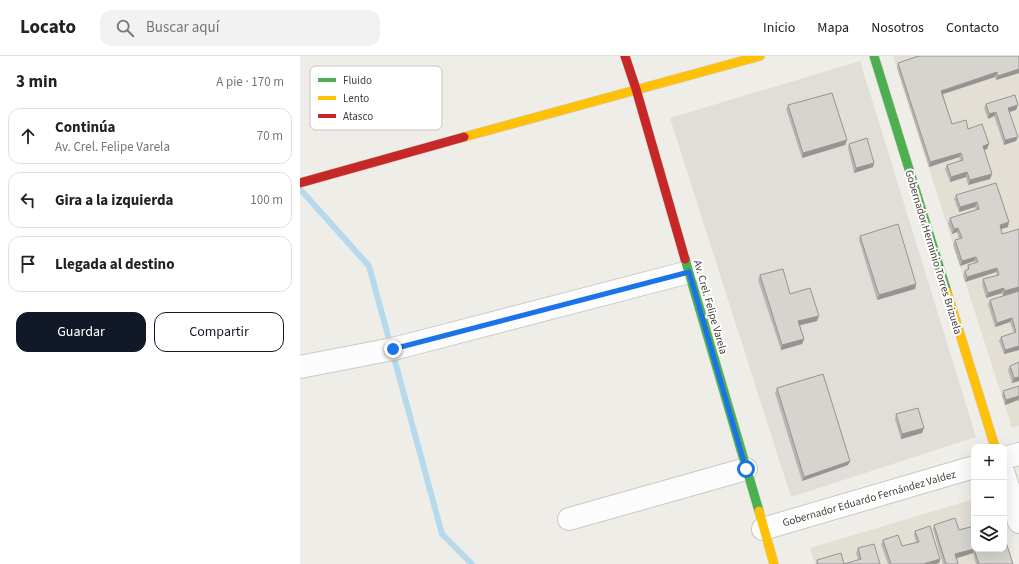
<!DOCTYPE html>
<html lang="es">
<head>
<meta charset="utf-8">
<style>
	body { margin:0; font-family:"Source Sans 3",sans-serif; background:#f2f2f2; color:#222 }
	.controls { position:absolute; right:12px; bottom:12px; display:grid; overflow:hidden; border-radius:8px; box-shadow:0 4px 16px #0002 }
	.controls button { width:36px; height:36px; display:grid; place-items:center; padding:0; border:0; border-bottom:1px solid #e0e0e0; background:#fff; color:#222; font:20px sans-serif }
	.stop { position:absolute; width:12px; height:12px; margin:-9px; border:3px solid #1a73e8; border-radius:50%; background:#fff }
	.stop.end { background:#1a73e8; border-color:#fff; box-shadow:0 1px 4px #0008 }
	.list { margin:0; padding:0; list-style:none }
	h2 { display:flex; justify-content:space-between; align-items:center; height:52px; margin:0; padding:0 16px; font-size:17px }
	h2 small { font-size:13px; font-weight:400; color:#767676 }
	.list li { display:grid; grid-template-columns:26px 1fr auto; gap:12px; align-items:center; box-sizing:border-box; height:56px; margin:0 8px 8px; padding:0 8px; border:1px solid #e0e0e0; border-radius:12px }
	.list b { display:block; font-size:15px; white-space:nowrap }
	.list p { margin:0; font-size:13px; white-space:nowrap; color:#767676 }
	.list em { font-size:13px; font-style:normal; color:#767676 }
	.actions { display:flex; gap:8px; padding:12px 16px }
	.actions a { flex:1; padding:9px 0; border:1px solid #111827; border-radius:12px; text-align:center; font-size:14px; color:#111827 }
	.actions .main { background:#111827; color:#fff }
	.icon { flex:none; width:22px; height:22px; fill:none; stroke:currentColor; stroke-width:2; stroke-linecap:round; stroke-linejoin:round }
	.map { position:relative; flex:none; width:719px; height:508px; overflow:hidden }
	header { display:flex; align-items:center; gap:24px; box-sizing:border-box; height:56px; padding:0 20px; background:#fff; border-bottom:1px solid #e0e0e0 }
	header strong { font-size:19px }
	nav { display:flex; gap:22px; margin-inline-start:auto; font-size:14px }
	.search { width:280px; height:36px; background:#f2f2f2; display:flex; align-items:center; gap:10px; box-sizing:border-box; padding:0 14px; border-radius:12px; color:#767676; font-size:15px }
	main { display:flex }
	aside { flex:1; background:#fff }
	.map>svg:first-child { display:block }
	.residential { fill:#e3dfd5 }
	.industrial { fill:#e1ded9 }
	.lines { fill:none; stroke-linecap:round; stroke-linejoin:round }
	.stream { stroke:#b6d9ee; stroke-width:6 }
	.street-casing { stroke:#cbc9c4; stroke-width:24 }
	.fast-casing { stroke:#d0ccc0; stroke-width:10 }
	.slow-casing { stroke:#d0ccc0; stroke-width:10 }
	.jam-casing { stroke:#d0ccc0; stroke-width:10 }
	.street { stroke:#fcfcfc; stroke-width:22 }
	.fast { stroke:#4caf50; stroke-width:9 }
	.slow { stroke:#ffc107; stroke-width:9 }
	.jam { stroke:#c62828; stroke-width:9 }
	.wall { fill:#b8b6b2 }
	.shaded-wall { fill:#969491 }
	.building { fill:#d6d4cf; stroke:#969491 }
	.route { stroke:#1a73e8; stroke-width:5 }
	.labels { text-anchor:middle; stroke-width:4; stroke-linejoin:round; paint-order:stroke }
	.street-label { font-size:11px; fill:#453e34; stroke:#fff }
	.key { fill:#fff; stroke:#c7c5c2; stroke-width:1 }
	.key-label { font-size:11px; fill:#453e34 }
</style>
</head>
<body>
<header>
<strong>Locato</strong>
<div class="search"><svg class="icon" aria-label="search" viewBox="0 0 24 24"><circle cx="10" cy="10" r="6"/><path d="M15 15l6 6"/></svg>Buscar aquí</div>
<nav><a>Inicio</a><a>Mapa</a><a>Nosotros</a><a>Contacto</a></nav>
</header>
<main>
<aside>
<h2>3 min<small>A pie · 170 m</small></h2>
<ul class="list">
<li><svg class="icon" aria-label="ahead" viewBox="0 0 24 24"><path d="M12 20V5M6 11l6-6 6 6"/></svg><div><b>Continúa</b><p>Av. Crel. Felipe Varela</p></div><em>70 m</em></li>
<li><svg class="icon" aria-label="left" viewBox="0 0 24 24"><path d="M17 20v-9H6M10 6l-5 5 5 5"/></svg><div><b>Gira a la izquierda</b></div><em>100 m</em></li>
<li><svg class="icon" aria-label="arrive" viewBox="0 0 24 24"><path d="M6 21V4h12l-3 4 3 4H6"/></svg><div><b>Llegada al destino</b></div></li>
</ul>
<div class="actions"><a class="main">Guardar</a><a>Compartir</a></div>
</aside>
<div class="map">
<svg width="719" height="508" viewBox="0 0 719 508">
	<rect width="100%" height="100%" fill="#eeede8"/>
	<path class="residential" d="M593,0h126v370l-7,2z
		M674,443v50h30l6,15h-195l-5,-16z"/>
	<path class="industrial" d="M560,5l116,376 -185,60 -121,-379z"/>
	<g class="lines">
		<path class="stream" d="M0,133l69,77 73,268 30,30"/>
		<g class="street-casing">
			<path id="street" d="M0,311l93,-18 296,-77
				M704,402l15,-4
				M704,418l15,48
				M269,463l177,-50
				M463,473l211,-62"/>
		</g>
		<g class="fast-casing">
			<path id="fast" d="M574,0l73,236
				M385,203l74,252"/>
		</g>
		<g class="slow-casing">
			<path id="slow" d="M164,81l296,-81
				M647,236l48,155
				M459,455l15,53"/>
		</g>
		<g class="jam-casing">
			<path id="jam" d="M325,0l11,33 49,170
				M0,127l164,-46"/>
		</g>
		<use href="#street" class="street"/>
		<use href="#fast" class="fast"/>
		<use href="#slow" class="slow"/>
		<use href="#jam" class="jam"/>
	</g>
	<path class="wall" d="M616,0h103v17l-23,7 -1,-3 -52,17 9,30 16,5 21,15 -2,5 -3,1 6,29 -22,6 -2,-8 -16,5 -5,-13 2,-4 13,-4 -1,-4 -30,10 -32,-99 1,-5 18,-6z
		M686,48l32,1 -2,5 -7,2 7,29 -12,4 -10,-29 -6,3 -4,-11z
		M488,49l59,35 -2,5 -43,13 -16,-49z
		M549,88l25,19 -1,4 -19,6 -6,-25z
		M696,127l12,44 -7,2 18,62 -16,5 -1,-3 -16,5 -4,-14 1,-5 14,-3 -1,-4 -31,10 -2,-7 2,-4 2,-1 1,-5 7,-2 -1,-2 -14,5 -7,-21 2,-5 4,-1 -2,-7 -5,2 -4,-11 2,-5 26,-8 -1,-3 -16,5 -5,-13 2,-4z
		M560,180l56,48 -1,5 -38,11 -18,-60z
		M460,219l57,46 -17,4 4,14 -2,5 -21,6 -23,-70z
		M719,235v59l-15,4 -5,-13 2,-4 13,-4 -4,-11 -15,5 -7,-23 2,-4z
		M710,310l9,15 -7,2 -4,-13z
		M719,330v16l-1,-2 -13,5 -3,-9 1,-5z
		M477,332l73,73 -2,4 -46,16 -27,-88z
		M596,358l28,14 -2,5 -21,6 -6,-20z
		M673,457h1v36l39,15h-37l-3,-11 -16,5 1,6h-15l-10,-35 1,-4 25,5 15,-4 -3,-8z
		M615,475l25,28 -1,4 -3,1h-48l-7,-20 2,-4 19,6 14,-4 -2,-7z
		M558,492l22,16h-64l1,-4 27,4 14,-4 -2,-7z"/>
	<path class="shaded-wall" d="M719,13v4l-23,7 2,-4z
		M697,16l-2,5 -55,18 1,-4z
		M718,49l-2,5 -10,3 2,-5z
		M696,56l-2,4 -6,3 1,-5z
		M718,81l-2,4 -12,4 1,-5z
		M547,84l-2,5 -43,13 1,-5z
		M689,88l-2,5 -6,2 2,-5z
		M661,97l-2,4 -30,10 1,-5z
		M574,107l-1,4 -19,6 2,-5z
		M667,116l-1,5 -16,5 1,-5z
		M692,118l-2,5 -22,6 2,-5z
		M677,146l-2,5 -16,5 1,-5z
		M709,166l-1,5 -10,3 2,-5z
		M658,172l-1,4 -5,2 2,-5z
		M676,201l-2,4 -14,5 2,-5z
		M697,212l-1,4 -31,10 2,-5z
		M616,228l-1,5 -38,11 2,-5z
		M719,231v4l-16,5 1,-5z
		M704,232l-2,5 -16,5 2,-5z
		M519,260l-2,5 -20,5 1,-5z
		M712,262l-2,4 -15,5 2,-4z
		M504,283l-2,5 -21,6 1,-5z
		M719,290v4l-15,4 1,-4z
		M719,321v4l-7,2 2,-5z
		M719,340l-1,4 -13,5 1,-5z
		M624,372l-2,5 -21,6 1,-5z
		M550,405l-2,4 -46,16 2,-4z
		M674,493l-1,4 -19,6 1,-5z
		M640,503l-1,4 -3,1h-13z"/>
	<path class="building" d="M619,0h100v13l-21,7 -1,-4 -56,19 11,33 14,-4 2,9 14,-5 7,20 -6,2 9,28 -22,6 -3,-8 -16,5 -4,-12 16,-5 -2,-7 -31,9 -32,-99z
		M532,37l15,47 -44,13 -15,-48z
		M715,39l3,10 -10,3 10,29 -13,3 -9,-28 -7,2 -3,-10z
		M567,82l7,25 -18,5 -7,-24z
		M696,127l13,39 -9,3 2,9 17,-5v58l-15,4v-3l-16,5 -5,-14 16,-4 -2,-7 -30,9 -2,-6 4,-2 -1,-4 10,-3 -2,-5 -14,4 -7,-21 7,-2 -4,-10 -4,1 -4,-11 29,-9 -2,-7 -17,5 -4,-12z
		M598,168l18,60 -37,11 -19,-59z
		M483,213l7,25 20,-6 9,28 -21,5 6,18 -22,6 -22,-70z
		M719,235v55l-14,4 -4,-13 15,-5 -4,-14 -15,5 -7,-23z
		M719,306v15l-5,1 -4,-12z
		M523,318l27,87 -46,16 -27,-89z
		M719,330v10l-13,4 -3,-9z
		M618,352l6,20 -22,6 -6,-20z
		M655,462l4,12 15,-4v23l-19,5 3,10h-12l-12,-39z
		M630,470l10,33 -17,5h-32l-8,-24 15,-5 4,11 17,-4 -4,-11z
		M705,483l8,25h-34l-5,-15h30v-9z
		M574,488l6,20h-62l-1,-4 24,-7 3,11 17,-5 -3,-11z"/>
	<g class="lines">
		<path class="route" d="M93,293l296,-77 57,197"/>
	</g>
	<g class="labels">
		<g class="street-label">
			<text transform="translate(634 196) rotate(73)" y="4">Gobernador Herminio Torres Brizuela</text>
			<text transform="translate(411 251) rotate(74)" y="4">Av. Crel. Felipe Varela</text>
			<text transform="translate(569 442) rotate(-16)" y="4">Gobernador Eduardo Fernández Valdez</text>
		</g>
	</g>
	<rect x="10" y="10" width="132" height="64" rx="6" class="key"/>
	<rect x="18" y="22" width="18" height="4" fill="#4caf50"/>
	<rect x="18" y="40" width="18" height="4" fill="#ffc107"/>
	<rect x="18" y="58" width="18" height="4" fill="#c62828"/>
	<g class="key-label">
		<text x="43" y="28">Fluido</text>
		<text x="43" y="46">Lento</text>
		<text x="43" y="64">Atasco</text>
	</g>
</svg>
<div class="controls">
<button>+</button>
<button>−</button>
<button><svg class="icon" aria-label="layers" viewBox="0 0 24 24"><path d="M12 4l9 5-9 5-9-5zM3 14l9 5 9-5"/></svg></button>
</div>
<div class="stop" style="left:446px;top:413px"></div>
<div class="stop end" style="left:93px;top:293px"></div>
</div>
</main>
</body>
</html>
